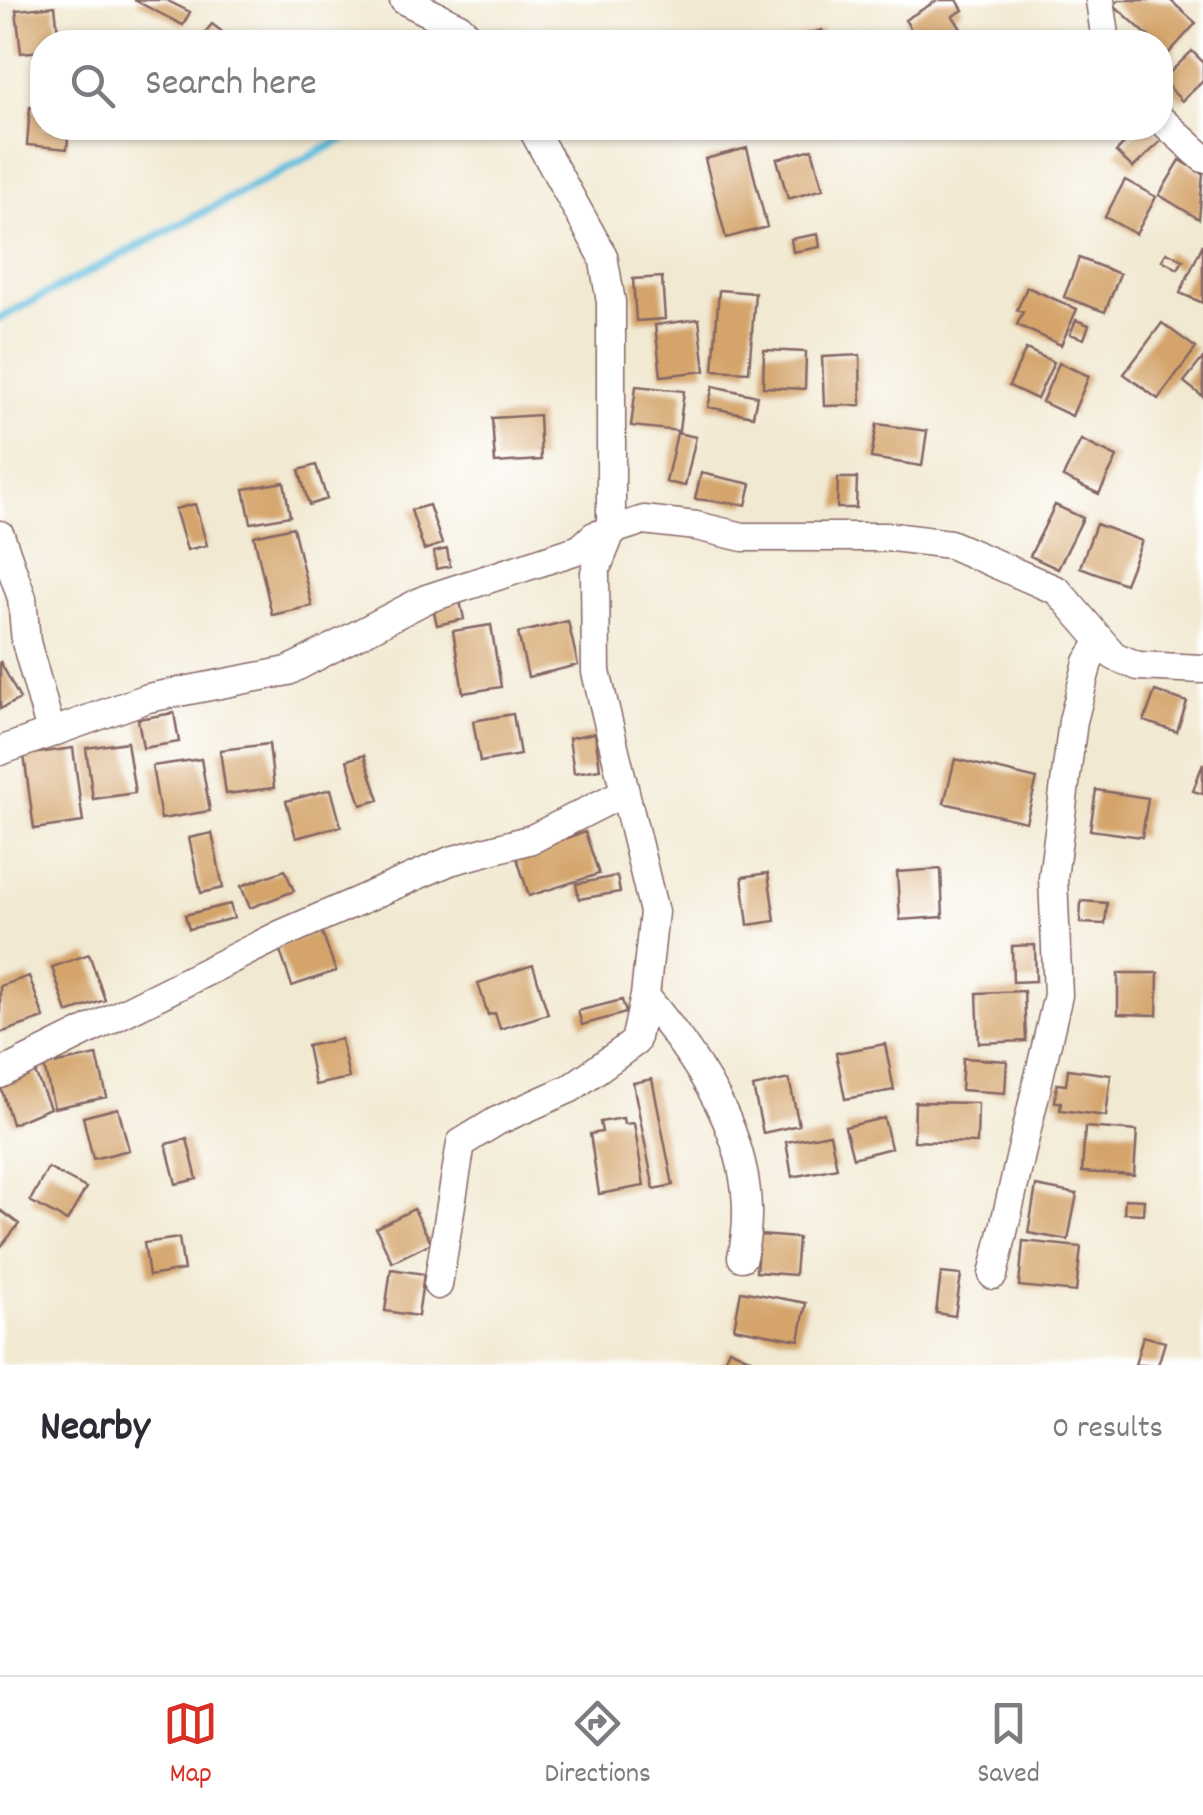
<!DOCTYPE html>
<html lang="en">
<head>
<meta charset="utf-8">
<style>
	body { margin:0; font-family:Dekko,sans-serif; background:#f2f2f3; color:#2b2b33 }
	.list { margin:0; padding:0; list-style:none }
	h2 { display:flex; justify-content:space-between; align-items:center; height:130px; margin:0; padding:0 40px; font-size:42px }
	h2 small { font-size:32px; font-weight:400; color:#7c7c81 }
	.icon { flex:none; width:55px; height:55px; fill:none; stroke:currentColor; stroke-width:2; stroke-linecap:round; stroke-linejoin:round }
	.map { position:relative; flex:none; width:1203px; height:1365px; overflow:hidden }
	.search { position:absolute; background:#fff; box-shadow:0 2px 8px #0004; left:30px; right:30px; top:30px; height:110px; display:flex; align-items:center; gap:25px; box-sizing:border-box; padding:0 35px; border-radius:40px; color:#7c7c81; font-size:38px }
	.sheet { height:310px; background:#fff }
	nav { display:flex; justify-content:space-around; align-items:center; box-sizing:border-box; height:140px; border-top:2px solid #e1e1e2; background:#fff; font-size:28px; color:#7c7c81 }
	nav a { display:grid; justify-items:center; gap:5px }
	nav .on { color:#d93025 }
	.map>svg:first-child { display:block }
	.lines { fill:none; stroke-linecap:round; stroke-linejoin:round }
	.stream { stroke:#60bdde; stroke-width:8 }
	.building { fill:#d4a46b }
	.minor-casing { stroke:#856665; stroke-width:31 }
	.minor { stroke:#fff; stroke-width:28 }
</style>
</head>
<body>
<div class="map">
<svg width="1203" height="1365" viewBox="0 0 1203 1365">
	<rect width="100%" height="100%" fill="#fff"/>
	<filter id="ink" filterUnits="userSpaceOnUse"><feTurbulence type="fractalNoise" baseFrequency=".01" numOctaves="2"/><feDisplacementMap in="SourceGraphic" scale="20" xChannelSelector="R" yChannelSelector="G"/><feConvolveMatrix kernelMatrix="1 2 1 2 8 2 1 2 1" color-interpolation-filters="sRGB"/></filter>
	<filter id="wash" filterUnits="userSpaceOnUse"><feTurbulence type="fractalNoise" baseFrequency=".0048" numOctaves="4" result="noise"/><feDisplacementMap in="SourceGraphic" scale="40" xChannelSelector="R" yChannelSelector="G"/><feGaussianBlur stdDeviation="2.25" result="paint"/><feColorMatrix in="noise" values="0 0 0 0 0 0 0 0 0 0 0 0 0 0 0 0 0 1.4 0 .05"/><feComposite in="paint" operator="in"/></filter>
	<g filter="url(#wash)">
		<rect width="100%" height="100%" fill="#f2e9d2"/>
		<g class="lines">
			<path class="stream" d="M0,318l365,-190"/>
		</g>
		<g id="blocks">
			<path class="building" d="M134,0h32l24,12 -7,13z
				M938,0h19l6,10 -10,6 16,26h-50l-14,-22z
				M1119,0h51l26,23 -28,31 -54,-49z
				M55,6l4,36h-17v9l-21,2 -5,-43z
				M212,24l13,10 -6,8h-22z
				M822,30l4,12h-44v-1z
				M1192,51l11,11v19l-21,20 -20,-21z
				M30,107l12,2v19h27l-2,21 -40,-4z
				M744,128h31l-26,10z
				M1140,128h13l11,10 -31,30 -17,-16z
				M747,148l20,79 -41,11 -21,-79z
				M812,149l11,40 -35,10 -11,-40z
				M1180,160l23,14 -4,45 -40,-24z
				M1125,180l31,17 -20,37 -31,-17z
				M818,234l2,13 -27,5 -2,-13z
				M1203,244v59l-23,-10z
				M1167,252l16,8 -5,9 -16,-9z
				M1079,258l41,16 -15,38 -41,-15z
				M662,277l3,42 -29,2 -3,-42z
				M1027,287l50,22 -16,36 -44,-20 6,-13 -6,-2z
				M719,290l36,3 -6,79 -36,-2z
				M699,319l6,52 -44,5 -6,-51z
				M1076,320l13,5 -5,14 -14,-5z
				M1162,323l34,25 -38,51 -34,-25z
				M1026,349l28,13 -17,37 -28,-13z
				M764,350l42,2 -1,37 -42,-2z
				M860,355l1,50 -37,1 -2,-49z
				M1203,358v39l-19,-15z
				M1059,363l30,13 -17,40 -30,-14z
				M636,386l48,5 -5,40 -48,-5z
				M713,386l44,10 -4,20 -45,-9z
				M539,415l2,45 -46,3 -3,-45z
				M877,424l50,7 -5,35 -51,-8z
				M677,433l19,4 -11,49 -19,-4z
				M1081,440l36,17 -18,37 -36,-17z
				M316,465l11,34 -18,6 -10,-35z
				M701,473l50,11 -5,21 -51,-6z
				M838,478h19l-1,30h-19z
				M284,482l6,34 -39,7 -7,-34z
				M195,504l12,41 -20,5 -12,-41z
				M429,505l13,39 -18,6 -13,-40z
				M1055,505l28,13 -25,51 -28,-13z
				M1096,524l46,17 -17,43 -45,-17z
				M293,527l19,79 -40,9 -18,-79z
				M447,549l3,17 -14,3 -2,-17z
				M460,601l4,18 -27,6 -4,-18z
				M568,621l10,44 -50,12 -10,-44z
				M491,625l10,62 -38,6 -10,-62z
				M0,661l20,38 -20,10z
				M1155,691l32,11 -10,30 -33,-11z
				M174,713l5,29 -36,6 -5,-29z
				M513,714l7,41 -40,7 -7,-41z
				M595,733l5,36 -26,4 -5,-35z
				M127,742l8,51 -42,6 -7,-51z
				M269,744l5,44 -48,6 -6,-44z
				M73,748l10,74 -49,7 -10,-74z
				M364,755l15,45 -18,5 -14,-45z
				M201,759l9,52 -49,8 -9,-53z
				M955,759l82,20 -11,43 -82,-19z
				M1203,763v31l-10,-3z
				M331,789l10,37 -45,12 -10,-37z
				M1096,790l52,8 -6,39 -52,-7z
				M585,832l14,42 -70,22 -13,-41z
				M212,833l11,55 -22,5 -12,-55z
				M941,869l2,48 -43,3 -3,-48z
				M285,870l9,21 -44,17 -9,-22z
				M768,873l7,48 -27,4 -6,-48z
				M617,876l3,16 -41,7 -3,-15z
				M1081,901l26,2 -2,21 -25,-1z
				M230,904l4,14 -45,11 -4,-14z
				M321,930l15,41 -44,15 -14,-41z
				M1035,945l1,36 -23,1 -1,-36z
				M89,954l16,46 -38,13 -15,-46z
				M533,965l15,49 -48,15 -5,-16 -7,2 -10,-32z
				M1118,973h40l-1,42 -39,-1z
				M29,976l15,42 -44,15v-47z
				M1024,991l2,50 -47,2 -2,-50z
				M622,1000l4,13 -44,12 -4,-14z
				M341,1039l8,39 -34,7 -8,-39z
				M885,1044l9,46 -49,9 -9,-46z
				M97,1055l10,42 -53,11 -10,-42z
				M963,1058l44,3 -2,32 -44,-3z
				M1068,1069l43,6 -5,41 -46,-6 1,-8h-6l2,-18 9,1z
				M34,1070l16,38 -38,16 -12,-40z
				M652,1079l21,106 -19,4 -21,-106z
				M789,1079l10,46 -36,8 -10,-46z
				M915,1102l63,1 -1,40 -63,-2z
				M118,1108l11,42 -36,9 -10,-42z
				M623,1118l1,6 10,-1 10,63 -45,8 -9,-60 12,-2 -2,-10z
				M884,1118l7,30 -38,10 -8,-31z
				M1085,1127l52,4 -3,44 -52,-3z
				M830,1134l7,34 -45,9 -6,-35z
				M187,1139l10,40 -21,5 -10,-40z
				M48,1168l38,20 -19,33 -37,-20z
				M1036,1186l41,8 -9,46 -40,-7z
				M1125,1199l19,1 -1,14 -19,-1z
				M414,1209l17,34 -39,19 -16,-34z
				M0,1210l19,14 -19,24z
				M759,1235l39,3 -3,37 -39,-3z
				M179,1238l5,32 -35,6 -5,-33z
				M1023,1241l58,6 -5,45 -57,-6z
				M391,1269l33,5 -6,42 -33,-5z
				M941,1273l20,2 -6,41 -19,-3z
				M741,1291l65,12 -7,37 -65,-12z
				M1143,1336l22,6 -7,23h-23z
				M729,1349l36,16h-43z"/>
		</g>
	</g>
	<g filter="url(#ink)">
		<use href="#blocks" fill-opacity="0" stroke="#856665" stroke-width="2.5"/>
		<g class="lines">
			<g class="minor-casing">
				<path id="minor" d="M404,0l55,27 15,15
					M1100,0l6,42
					M1160,119l43,39
					M0,535l22,63 4,44 25,90
					M0,751l148,-53 140,-27 138,-72 154,-50 14,-13 50,-16 52,6 47,11h150l57,7 108,47 56,65 24,10 65,3
					M645,996c61,73 120,161 97,261
					M0,1074l282,-140 168,-73 82,-22 91,-46
					M993,1275l65,-280 -5,-117 20,-157 15,-59 12,-19
					M438,1285l23,-142 36,-22 74,-33 64,-46 10,-46 9,-84 -58,-240 -1,-100 16,-40v-230l-8,-46 -71,-128"/>
			</g>
			<use href="#minor" class="minor"/>
		</g>
	</g>
</svg>
<div class="search"><svg class="icon" aria-label="search" viewBox="0 0 24 24"><circle cx="10" cy="10" r="6"/><path d="M15 15l6 6"/></svg>Search here</div>
</div>
<section class="sheet">
<h2>Nearby<small>0 results</small></h2>
<ul class="list">
</ul>
</section>
<nav>
<a class="on"><svg class="icon" aria-label="map" viewBox="0 0 24 24"><path d="M3 6l6-2 6 2 6-2v14l-6 2-6-2-6 2zM9 4v14M15 6v14"/></svg>Map</a>
<a><svg class="icon" aria-label="directions" viewBox="0 0 24 24"><path d="M12 3l9 9-9 9-9-9zM9 14v-3h6M13 9l2 2-2 2"/></svg>Directions</a>
<a><svg class="icon" aria-label="saved" viewBox="0 0 24 24"><path d="M7 4h10v16l-5-4-5 4z"/></svg>Saved</a>
</nav>
</body>
</html>
